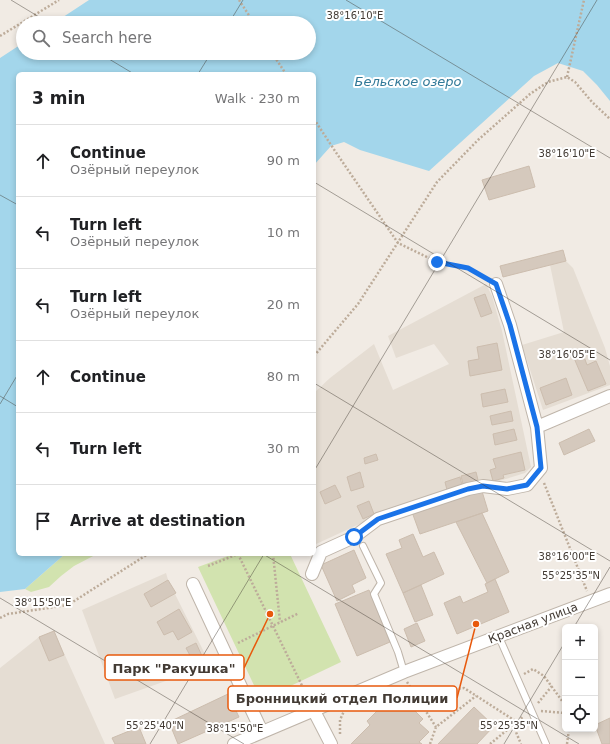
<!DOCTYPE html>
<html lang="en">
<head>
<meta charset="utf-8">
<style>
	body { margin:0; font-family:"DejaVu Sans",sans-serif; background:#f6f6f6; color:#202124 }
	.controls { position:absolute; right:12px; bottom:12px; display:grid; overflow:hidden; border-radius:6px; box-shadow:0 2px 6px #0003 }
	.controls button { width:36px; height:36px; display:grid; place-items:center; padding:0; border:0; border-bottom:1px solid #e0e0e0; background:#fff; color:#202124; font:20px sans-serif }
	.stop { position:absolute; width:12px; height:12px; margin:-9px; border:3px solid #1a73e8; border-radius:50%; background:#fff }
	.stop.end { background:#1a73e8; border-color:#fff; box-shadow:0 1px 4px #0008 }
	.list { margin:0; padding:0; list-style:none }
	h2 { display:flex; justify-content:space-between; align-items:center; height:52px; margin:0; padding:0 16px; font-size:17px }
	h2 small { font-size:13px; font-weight:400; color:#757577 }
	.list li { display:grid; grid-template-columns:26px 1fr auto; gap:12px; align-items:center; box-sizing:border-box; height:72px; padding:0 16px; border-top:1px solid #e0e0e0 }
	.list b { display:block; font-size:15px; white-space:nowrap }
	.list p { margin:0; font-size:13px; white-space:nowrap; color:#757577 }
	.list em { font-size:13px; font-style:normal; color:#757577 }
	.icon { flex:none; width:22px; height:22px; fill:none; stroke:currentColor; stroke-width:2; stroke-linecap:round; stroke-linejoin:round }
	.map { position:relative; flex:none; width:610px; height:744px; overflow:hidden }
	.search { position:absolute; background:#fff; box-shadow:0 2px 6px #0003; left:16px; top:16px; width:300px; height:44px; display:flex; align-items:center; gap:10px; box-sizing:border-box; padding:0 14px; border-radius:22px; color:#757577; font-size:15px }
	.panel { position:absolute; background:#fff; box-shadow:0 2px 6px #0003; left:16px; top:72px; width:300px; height:484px; border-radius:6px }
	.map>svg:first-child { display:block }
	.residential { fill:#e5ddd3 }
	.green { fill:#d2e3af }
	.water { fill:#a3d6eb }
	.building { fill:#d5c9bd; stroke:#ccbdae }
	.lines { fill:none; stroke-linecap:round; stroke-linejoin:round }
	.lane-casing { stroke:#bfb5aa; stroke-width:8 }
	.street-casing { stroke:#bfb5aa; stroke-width:14 }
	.path { stroke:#bdac9a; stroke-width:2.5; stroke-dasharray:2 2; stroke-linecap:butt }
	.lane { stroke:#fff; stroke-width:6 }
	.street { stroke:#fff; stroke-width:12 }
	.route { stroke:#1a73e8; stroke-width:5 }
	.ticks { fill:none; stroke:#433b34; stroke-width:1; stroke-opacity:0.45 }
	.labels { text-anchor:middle; stroke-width:4; stroke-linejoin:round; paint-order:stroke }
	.street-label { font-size:12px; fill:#433b34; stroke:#fff }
	.water-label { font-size:13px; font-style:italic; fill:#317998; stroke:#fff }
	.ticks-label { font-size:10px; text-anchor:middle; fill:#433b34; stroke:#fff; stroke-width:4; stroke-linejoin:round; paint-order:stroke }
	.leader { fill:none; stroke:#e8590c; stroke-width:1.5 }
	.callout-dot { fill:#e8590c; stroke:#fff; stroke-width:1.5 }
	.callout { fill:#fff; stroke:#e8590c; stroke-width:1.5 }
	.callout-label { font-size:13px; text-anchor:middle; font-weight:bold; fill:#433b34 }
</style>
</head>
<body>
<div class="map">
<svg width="610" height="744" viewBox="0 0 610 744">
	<rect width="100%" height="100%" fill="#f1ebe4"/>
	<path class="residential" d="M566,261l7,7 32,80 5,18v19l-67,25 -21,-65 42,-13 -14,-67z
		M486,284l6,12 10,35 29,136 -6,6 -29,9 -6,-2 -12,2 -99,33 -65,30v-152l16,-15 44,-34 19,46 56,-26 -15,-20 -38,14 -8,-22z
		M166,573l2,7 42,84 -33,13 -62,22 -33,-89z
		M54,631l51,113h-105v-76l39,-31z"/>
	<path class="green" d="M65,554h32l-23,12 -13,10 -12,11 -18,5 -6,-3z
		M233,554h57l51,108 -80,38 -63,-133z"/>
	<path class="water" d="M89,0h521v101l-13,-16 -14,-14 -25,-8 -24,13 -105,95 -69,-21 -16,-8 -13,4 -17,19v-91h-296v480h47l-40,35 -25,3v-534l23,-15v10h286v-30h-255z"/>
	<path class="building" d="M529,166l6,21 -46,13 -7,-20z
		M563,250l3,11 -63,16 -3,-11z
		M485,294l7,19 -11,4 -7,-19z
		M497,343l5,27 -32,6 -2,-15 11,-2 -2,-12z
		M583,354l4,11 9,-4 10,23 -18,7 -14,-33z
		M566,378l6,17 -26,10 -6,-17z
		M505,389l3,13 -25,5 -2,-13z
		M511,411l2,10 -21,4 -2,-9z
		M514,429l3,11 -22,5 -2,-11z
		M589,429l6,12 -31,14 -5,-12z
		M521,452l4,18 -22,5 1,3 -11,3 -3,-11 6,-2 -3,-9z
		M376,454l2,6 -13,4 -1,-6z
		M360,472l4,15 -13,4 -4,-14z
		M476,472l2,8 -15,4 -2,-8z
		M460,477l2,8 -15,5 -2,-8z
		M335,485l6,12 -16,7 -5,-12z
		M481,488l7,23 -68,23 -8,-22z
		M369,501l5,13 -11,5 -6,-13z
		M482,513l27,59 -22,11 -31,-61z
		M413,534l10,23 11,-5 10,22 -41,19 -17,-39 16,-6 -3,-8z
		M354,550l12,28 -14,7 3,7 -18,9 -16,-36z
		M495,579l14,33 -52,22 -13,-31 16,-7 3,7 25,-11 -3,-8z
		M168,580l8,13 -25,14 -7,-13z
		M421,585l12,30 -18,7 -12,-29z
		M369,590l21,52 -33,14 -22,-52z
		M179,609l13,23 -14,8 -5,-9 -9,4 -7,-13z
		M417,623l8,18 -14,6 -7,-18z
		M54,631l10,24 -15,6 -10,-24z
		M196,643l6,13 -9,5 -7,-13z
		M228,694l11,23 -61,27 -9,-22z
		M395,699l10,10 4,-4 14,14 -4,4 10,9 -10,10 3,2h-71l19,-19 -3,-4 16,-16 3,4z
		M474,707l20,19 -17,18h-39z
		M610,718v26h-8l-7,-19z
		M139,727l7,17h-31l-3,-6z"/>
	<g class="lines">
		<g class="lane-casing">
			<path id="lane" d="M363,546l18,37 -7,11 24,58 6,20
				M499,637l47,107"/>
		</g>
		<g class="street-casing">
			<path id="street" d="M537,427l73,-31
				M312,574l9,-22 33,-15 24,-18 90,-30 15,-3 24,3 20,-4 14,-17 -4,-41 -27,-102 -14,-41
				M193,584l69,148
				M314,711l17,33
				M234,744l170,-72 206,-78"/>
		</g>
		<path class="path" d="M239,0l15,23
			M0,36l59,-36
			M272,53l14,21
			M567,77l17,-77
			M314,119l21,32 63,92 39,19 31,6 18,11
			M314,356l44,-52 79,-122 41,-42 52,-46 18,-12 19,-5 8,5 17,20 18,17
			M544,483l43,108
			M238,554l71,146
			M273,554l7,68
			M208,566l30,-12
			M0,618l8,-4 60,-9 80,-51
			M238,643l61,-30
			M524,674l9,-5 11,7 21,29
			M407,682l29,45
			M415,694l49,-6 53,34
			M538,703l14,-17
			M541,711l24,2
			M513,725l8,19
			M340,734v-14l4,-9
			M430,744l6,-17 40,-31
			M490,744l34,-28
			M567,744l2,-15"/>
		<use href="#lane" class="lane"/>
		<use href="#street" class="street"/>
	</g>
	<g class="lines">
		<path class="route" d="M354,537l24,-18 90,-30 15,-3 24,3 20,-4 14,-17 -4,-41 -27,-102 -14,-41 -28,-16 -31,-6"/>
	</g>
	<path class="ticks" d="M11,0l38,23M346,0l264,158M229,23l14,-23M99,53l35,21M198,74l13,-21M314,182l296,178M0,195l18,10M314,383l296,178M0,396l18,11M0,404l18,-30M314,471l283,-471M263,554l316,190M0,598l244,146M574,627l36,-60M150,744l114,-190M504,744l61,-102"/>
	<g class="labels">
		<g class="street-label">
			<text transform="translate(533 623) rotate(-21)" y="4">Красная улица</text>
		</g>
		<g class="water-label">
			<text x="408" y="86">Бельское озеро</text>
		</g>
	</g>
	<g class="ticks-label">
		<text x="355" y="19">38°16'10"E</text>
		<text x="567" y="157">38°16'10"E</text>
		<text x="567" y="358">38°16'05"E</text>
		<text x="567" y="560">38°16'00"E</text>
		<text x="571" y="579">55°25'35"N</text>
		<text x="43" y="606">38°15'50"E</text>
		<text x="155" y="729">55°25'40"N</text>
		<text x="509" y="729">55°25'35"N</text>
		<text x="235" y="732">38°15'50"E</text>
	</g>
	<path class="leader" d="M270 614L244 668M476 624L457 698"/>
	<g class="callout-dot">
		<circle cx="270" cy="614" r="4"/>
		<circle cx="476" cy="624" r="4"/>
	</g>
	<g class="callout">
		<rect x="105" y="655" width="139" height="25" rx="4"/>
		<rect x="228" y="686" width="229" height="25" rx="4"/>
	</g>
	<g class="callout-label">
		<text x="174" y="673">Парк "Ракушка"</text>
		<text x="342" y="703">Бронницкий отдел Полиции</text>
	</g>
</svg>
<div class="controls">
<button>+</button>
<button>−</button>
<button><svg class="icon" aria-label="locate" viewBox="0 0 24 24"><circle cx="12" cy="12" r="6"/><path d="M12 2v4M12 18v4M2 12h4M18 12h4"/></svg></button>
</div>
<div class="stop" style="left:354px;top:537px"></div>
<div class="stop end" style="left:437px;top:262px"></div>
<div class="search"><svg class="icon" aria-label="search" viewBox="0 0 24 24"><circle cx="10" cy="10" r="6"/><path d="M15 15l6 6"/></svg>Search here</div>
<section class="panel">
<h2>3 min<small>Walk · 230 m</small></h2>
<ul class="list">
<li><svg class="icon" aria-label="ahead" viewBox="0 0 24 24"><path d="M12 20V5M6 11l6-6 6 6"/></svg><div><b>Continue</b><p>Озёрный переулок</p></div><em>90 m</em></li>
<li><svg class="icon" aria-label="left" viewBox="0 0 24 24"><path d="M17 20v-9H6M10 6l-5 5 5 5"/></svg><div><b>Turn left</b><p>Озёрный переулок</p></div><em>10 m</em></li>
<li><svg class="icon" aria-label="left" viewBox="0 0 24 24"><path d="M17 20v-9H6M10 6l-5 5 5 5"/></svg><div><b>Turn left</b><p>Озёрный переулок</p></div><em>20 m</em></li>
<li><svg class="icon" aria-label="ahead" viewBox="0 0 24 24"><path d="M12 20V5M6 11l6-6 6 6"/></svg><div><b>Continue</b></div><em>80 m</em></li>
<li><svg class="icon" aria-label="left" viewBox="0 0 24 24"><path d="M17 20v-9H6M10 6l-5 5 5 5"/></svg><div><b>Turn left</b></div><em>30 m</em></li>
<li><svg class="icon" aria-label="arrive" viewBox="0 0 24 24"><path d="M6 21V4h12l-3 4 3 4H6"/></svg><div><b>Arrive at destination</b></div></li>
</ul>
</section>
</div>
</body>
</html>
